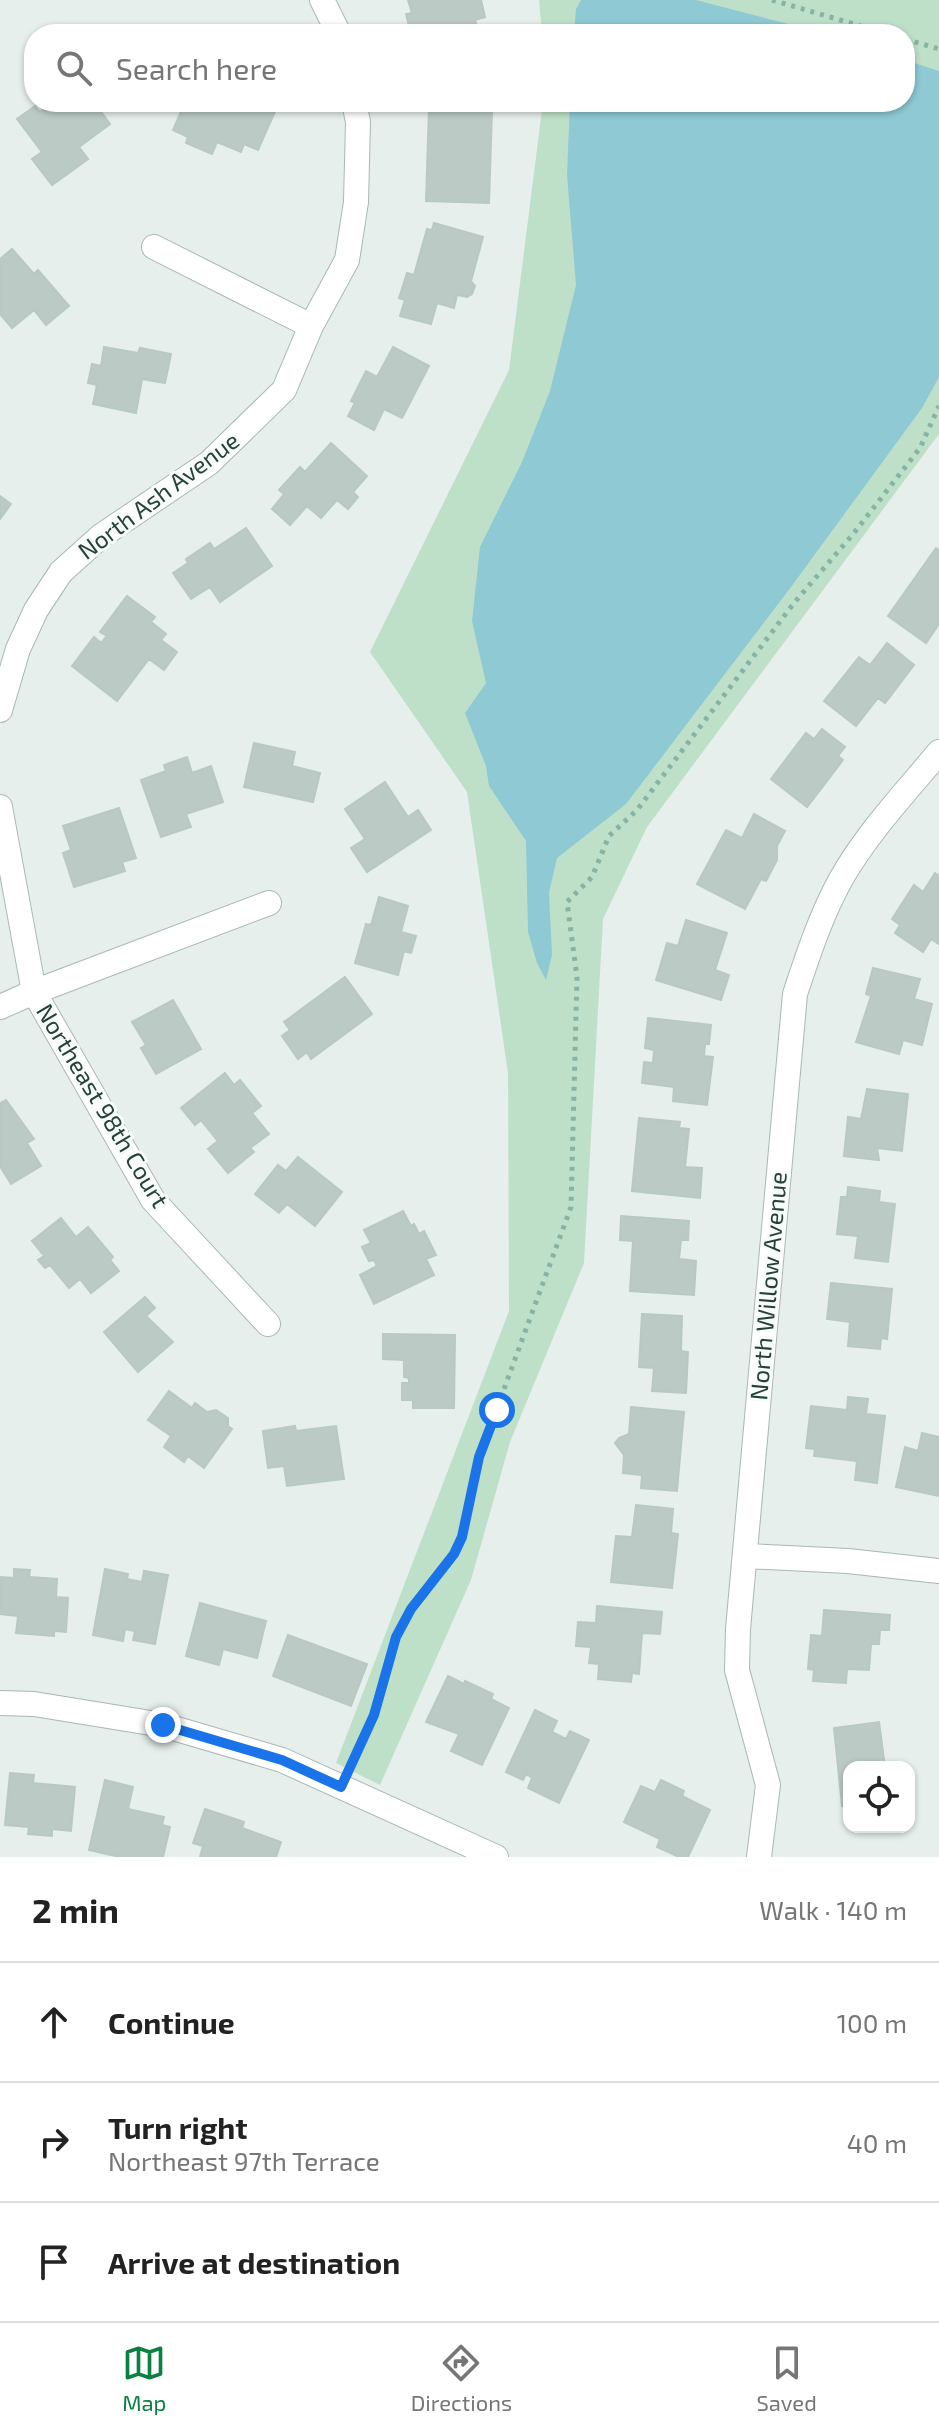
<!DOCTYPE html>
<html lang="en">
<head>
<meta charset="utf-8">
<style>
	body { margin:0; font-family:"Exo 2",sans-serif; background:#f6f6f6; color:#222 }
	.controls { position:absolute; right:24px; bottom:24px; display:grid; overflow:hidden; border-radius:16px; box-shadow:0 2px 6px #0004 }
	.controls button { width:72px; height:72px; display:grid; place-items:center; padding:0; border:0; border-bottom:2px solid #e0e0e0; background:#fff; color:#222; font:40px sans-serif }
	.stop { position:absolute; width:24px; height:24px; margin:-18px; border:6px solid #1a73e8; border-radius:50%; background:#fff }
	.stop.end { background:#1a73e8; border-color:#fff; box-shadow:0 2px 8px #0008 }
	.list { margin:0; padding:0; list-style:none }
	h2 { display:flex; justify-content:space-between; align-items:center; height:104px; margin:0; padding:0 32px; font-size:34px }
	h2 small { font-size:26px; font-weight:400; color:#767676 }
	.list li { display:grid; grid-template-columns:52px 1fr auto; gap:24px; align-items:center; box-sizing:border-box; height:120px; padding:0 32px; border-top:2px solid #e0e0e0 }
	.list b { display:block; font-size:30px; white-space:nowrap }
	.list p { margin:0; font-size:26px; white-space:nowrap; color:#767676 }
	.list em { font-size:26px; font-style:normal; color:#767676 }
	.icon { flex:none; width:44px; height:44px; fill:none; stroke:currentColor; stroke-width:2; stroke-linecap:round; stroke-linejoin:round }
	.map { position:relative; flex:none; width:939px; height:1857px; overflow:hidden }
	.search { position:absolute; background:#fff; box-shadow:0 2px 6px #0004; left:24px; right:24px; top:24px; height:88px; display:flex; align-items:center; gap:20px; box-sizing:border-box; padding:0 28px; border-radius:32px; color:#767676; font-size:30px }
	.sheet { height:464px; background:#fff }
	nav { display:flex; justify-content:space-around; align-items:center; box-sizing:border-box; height:112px; border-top:2px solid #e0e0e0; background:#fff; font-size:22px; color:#767676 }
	nav a { display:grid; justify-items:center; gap:4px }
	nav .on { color:#0b8043 }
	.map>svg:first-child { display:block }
	.green { fill:#bfe0c8 }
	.water { fill:#8ec9d4 }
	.building { fill:#bbcac4; stroke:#b8c9c2; stroke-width:2 }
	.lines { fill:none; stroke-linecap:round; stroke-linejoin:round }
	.minor-casing { stroke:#a8b8b2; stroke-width:26 }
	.path { stroke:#86b3a5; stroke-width:5; stroke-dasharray:4 6; stroke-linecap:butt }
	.minor { stroke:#fff; stroke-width:24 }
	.route { stroke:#1a73e8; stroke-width:10 }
	.labels { text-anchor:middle; stroke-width:6; stroke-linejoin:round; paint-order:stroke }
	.street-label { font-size:24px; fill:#24423a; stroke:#f7fbf9 }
</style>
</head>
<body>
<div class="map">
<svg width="939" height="1857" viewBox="0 0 939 1857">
	<rect width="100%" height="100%" fill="#e6efeb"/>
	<path class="green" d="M539,0h400v434l-292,393 -44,92 -19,344 -74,179 -39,138 -91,205 -44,-22 173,-452 -1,-238 -41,-281 -97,-140 139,-282 34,-268h362v-68h-363z"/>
	<path class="water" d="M581,0h115l131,34h-253l2,-25z
		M905,60l34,11v306l-17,31 -131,179 -165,217 -69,54 -8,35 3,62 -6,25 -9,-17 -9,-31 -2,-91 -37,-55 -3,-20 -21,-53 21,-30 -14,-62 8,-74 42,-85 28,-71 26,-106 -9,-110 3,-73h335z"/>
	<path class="building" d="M408,0h73l4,17 -10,3 4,14h-68l-5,-20 6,-1z
		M94,102l16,22 -31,23 9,12 -36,26 -20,-26 10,-7 -25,-33 18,-13 5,6 6,-5 -2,-5z
		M178,102h88l11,5 -19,43 -14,-6 -3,8 -24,-10 -5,12 -26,-11 2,-6 -15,-7 10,-23 -6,-2z
		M429,108l63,2 -3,93 -63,-2z
		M434,223l49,14 -12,44 4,5 -3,8 -5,3 -10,-2 -3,13 -17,-5 -6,21 -31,-8 5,-16 -6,-2 8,-25 7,2 13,-46 5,1z
		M12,249l22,25 4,-4 31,36 -23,19 -12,-15 -22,18 -12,-14v-55z
		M104,347l34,6 2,-5 31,6 -6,29 -23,-4 -6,34 -43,-9 4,-19 -9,-2 4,-19 9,2z
		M393,347l36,19 -27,52 -18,-9 -10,21 -26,-14 7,-13 -4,-2 15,-30 11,6z
		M331,443l36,33 -14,16 5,5 -10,12 -11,-9 -16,18 -14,-12 -17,19 -18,-16 12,-15 -5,-4 21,-23 5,5z
		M0,496l11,8 -11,15z
		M246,528l26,38 -52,36 -10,-15 -19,12 -18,-26 15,-10 -2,-4 24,-16 4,6z
		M936,548l3,3v73l-13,19 -38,-27z
		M127,596l28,21 -4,5 15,12 -5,6 16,12 -13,18 -15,-11 -32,42 -45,-35 22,-29 7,6 6,-7 -7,-4z
		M887,643l27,22 -29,38 -7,-5 -22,28 -32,-25 35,-44 11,8z
		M822,729l23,18 -7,9 5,4 -36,47 -36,-28 35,-46 8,6z
		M254,743l41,9 -3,14 28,7 -7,29 -69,-15z
		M187,757l5,16 19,-7 12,36 -37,12 5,13 -30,10 -20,-57 25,-9 -2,-6z
		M385,782l23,35 10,-7 13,20 -64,42 -16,-24 14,-9 -20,-30z
		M119,808l17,50 -14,4 3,9 -51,16 -11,-34 8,-3 -8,-24z
		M754,814l31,17 -8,15v14l-11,21 -5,-2 -16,30 -48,-25 29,-54 16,8z
		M935,873l4,3v68l-8,-5 -8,13 -28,-19 5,-8 -8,-6 22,-34 9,7z
		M379,897l29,9 -7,26 15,4 -5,17 -7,-2 -6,24 -43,-12 11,-39 5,1z
		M686,920l41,13 -12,37 14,5 -8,25 -65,-20 11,-37 11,3z
		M873,968l47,11 -6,20 18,5 -10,41 -19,-5 -4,14 -43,-12 15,-46 -5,-2z
		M345,977l27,37 -61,45 -4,-7 -9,7 -16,-23 8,-6 -6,-8z
		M173,1000l28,49 -45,25 -15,-26 5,-3 -14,-23z
		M648,1018l63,7 -2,19h-4l-1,12 9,1 -6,48 -34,-4 1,-14 -32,-4 2,-21 9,1 1,-13 -9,-2z
		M225,1073l9,12 6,-5 21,26 -9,7 17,21 -19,14 4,4 -26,21 -20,-24 10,-8 -17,-21 -6,5 -14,-17z
		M867,1089l41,5 -6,57 -25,-3 2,12 -35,-4 4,-39 13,2z
		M6,1100l28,39 -7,4 14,23 -30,18 -11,-18v-63z
		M639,1118l41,4 -1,6 10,1 -4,38 17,1 -2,30 -68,-7z
		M298,1157l44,35 -27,34 -28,-22 -8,9 -24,-19 23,-29 8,6z
		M848,1187l32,4 -1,11 16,2 -7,58 -33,-4 3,-22 -21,-2 4,-37h6z
		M403,1211l8,15 3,-2 5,10 5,-3 12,24 -10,4 8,16 -60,29 -14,-29 17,-9 -3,-6 -5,1 -7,-14 9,-4 -7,-13z
		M621,1216l68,5 -1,19h-7l-2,19 17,2 -2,34 -64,-4 3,-50 -13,-1z
		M61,1218l15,19 12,-10 25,30 -3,3 9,11 -28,22 -11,-14 -11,9 -19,-23 -5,3 -7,-8 6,-4 -12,-15z
		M831,1283l61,6 -5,50 -6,-1 -1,11 -32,-3 2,-24 -23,-3z
		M145,1297l10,11 -9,8 27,26 -35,30 -34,-40z
		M642,1314l40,2 -1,35 7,1 -2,41 -34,-2 2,-23 -15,-1z
		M383,1334l72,1 -1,73h-41v-8h-11v-17h7v-5l-5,-1v-17l-21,-1z
		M169,1391l23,17 3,-5 12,9 9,-2 12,8v8l4,3 -28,39 -16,-12 -4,6 -20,-15 7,-11 -23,-16z
		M848,1397l20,2 -2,15 19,2 -8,67 -22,-3 2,-19 -43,-5 1,-7 -9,-1 5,-42 36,4z
		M631,1407l53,5 -7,79 -36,-3 1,-13 -19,-2 1,-18 -9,-12 4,-5 10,-4z
		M295,1426l1,5 40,-5 8,53 -57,7 -3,-20 -16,2 -5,-37z
		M922,1433l17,4v59l-43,-9 9,-40 13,4z
		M636,1505l37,4 -2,24 7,1 -6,54 -61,-6 5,-46 16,1z
		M14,1569l16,1 -1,7 28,2 -1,18 12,1 -2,34 -12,-1v5l-38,-3 2,-17 -18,-2v-37l14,1z
		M105,1569l23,5 -1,5 15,3 2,-11 24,4 -13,69 -22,-4 2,-9 -10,-2 -2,12 -30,-6z
		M200,1603l66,18 -9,37 -34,-9 -4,16 -33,-9z
		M597,1606l65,6 -2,22 -18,-1 -3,41 -7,-1 -1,9 -33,-3 1,-15 -10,-1 2,-16 -15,-1 2,-24 18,1z
		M824,1610l66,5 -1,15h-9l-1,14h-8l-2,26 -22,-1 -1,14 -33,-2 1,-11 -6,-1 3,-34 11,1z
		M288,1635l79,29 -16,42 -78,-30z
		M448,1676l16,8 1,-3 28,13 -2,5 18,9 -27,57 -31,-14 8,-17 -33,-12z
		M535,1710l22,11 -5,11 14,7 4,-8 19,9 -30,63 -31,-15 4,-10 -6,-4 -3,6 -17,-8z
		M879,1722l6,45h-36v38l-7,1 -8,-78z
		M10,1773l24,2 -1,8 42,4 -4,44 -19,-2v7l-24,-2 1,-7 -24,-2z
		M105,1780l28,7 -5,22 36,8 -2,8 8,2 -7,30h-43l-31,-7z
		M661,1780l23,11 -2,5 28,14 -22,47h-9l-22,-10 3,-8 -36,-17 17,-36 14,6z
		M205,1809l39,13 -2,6 39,14 -5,15h-76l3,-11 -10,-3z"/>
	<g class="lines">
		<g class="minor-casing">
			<path id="minor" d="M322,0l17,34
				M154,247l157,79
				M0,710l18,-61 18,-39 25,-38 40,-36 108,-73 75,-73 27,-64 36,-66 9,-58 2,-80 -4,-20
				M0,807l34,185 119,208 115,124
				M0,1007l34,-15 235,-89
				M746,1556l102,5 91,10
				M0,1703l34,1 129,21 119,35 214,97
				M759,1857l9,-72 -31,-115 1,-41 57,-635c13,-39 26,-79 46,-115 26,-46 64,-86 98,-127"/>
		</g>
		<path class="path" d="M772,0l116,34
			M905,39l34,10
			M351,1764l23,-49 22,-78 15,-28 43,-55 8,-17 17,-80 92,-250 6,-230 -10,-75 25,-25 17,-41 28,-26 157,-207 60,-70 66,-85 19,-42"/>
		<use href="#minor" class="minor"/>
	</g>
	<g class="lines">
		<path class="route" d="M163,1725l119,35 59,27 33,-72 22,-78 15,-28 43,-55 8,-17 17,-80 18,-47"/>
	</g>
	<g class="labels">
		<g class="street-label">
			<text transform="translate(159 496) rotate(-37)" y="8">North Ash Avenue</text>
			<text transform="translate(102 1106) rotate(59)" y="8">Northeast 98th Court</text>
			<text transform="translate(769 1286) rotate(-85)" y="8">North Willow Avenue</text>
		</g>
	</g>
</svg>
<div class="controls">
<button><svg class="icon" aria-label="locate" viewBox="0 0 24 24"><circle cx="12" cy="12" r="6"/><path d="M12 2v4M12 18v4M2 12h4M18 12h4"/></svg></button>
</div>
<div class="stop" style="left:497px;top:1410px"></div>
<div class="stop end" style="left:163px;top:1725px"></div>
<div class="search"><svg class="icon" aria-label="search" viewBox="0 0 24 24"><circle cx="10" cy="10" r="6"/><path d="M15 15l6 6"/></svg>Search here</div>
</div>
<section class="sheet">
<h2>2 min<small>Walk · 140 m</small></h2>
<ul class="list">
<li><svg class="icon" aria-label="ahead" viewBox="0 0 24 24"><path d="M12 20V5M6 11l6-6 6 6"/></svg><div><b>Continue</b></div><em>100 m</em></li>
<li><svg class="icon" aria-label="right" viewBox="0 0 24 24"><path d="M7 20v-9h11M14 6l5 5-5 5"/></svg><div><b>Turn right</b><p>Northeast 97th Terrace</p></div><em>40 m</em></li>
<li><svg class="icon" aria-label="arrive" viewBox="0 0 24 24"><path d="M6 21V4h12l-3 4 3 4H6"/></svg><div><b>Arrive at destination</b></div></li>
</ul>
</section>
<nav>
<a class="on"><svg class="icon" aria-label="map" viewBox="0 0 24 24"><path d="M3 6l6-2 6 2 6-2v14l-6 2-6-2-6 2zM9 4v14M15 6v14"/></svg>Map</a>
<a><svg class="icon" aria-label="directions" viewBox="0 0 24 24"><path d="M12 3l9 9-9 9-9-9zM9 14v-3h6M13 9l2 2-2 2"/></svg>Directions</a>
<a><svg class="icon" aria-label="saved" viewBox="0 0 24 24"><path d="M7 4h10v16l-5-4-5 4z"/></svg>Saved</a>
</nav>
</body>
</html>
